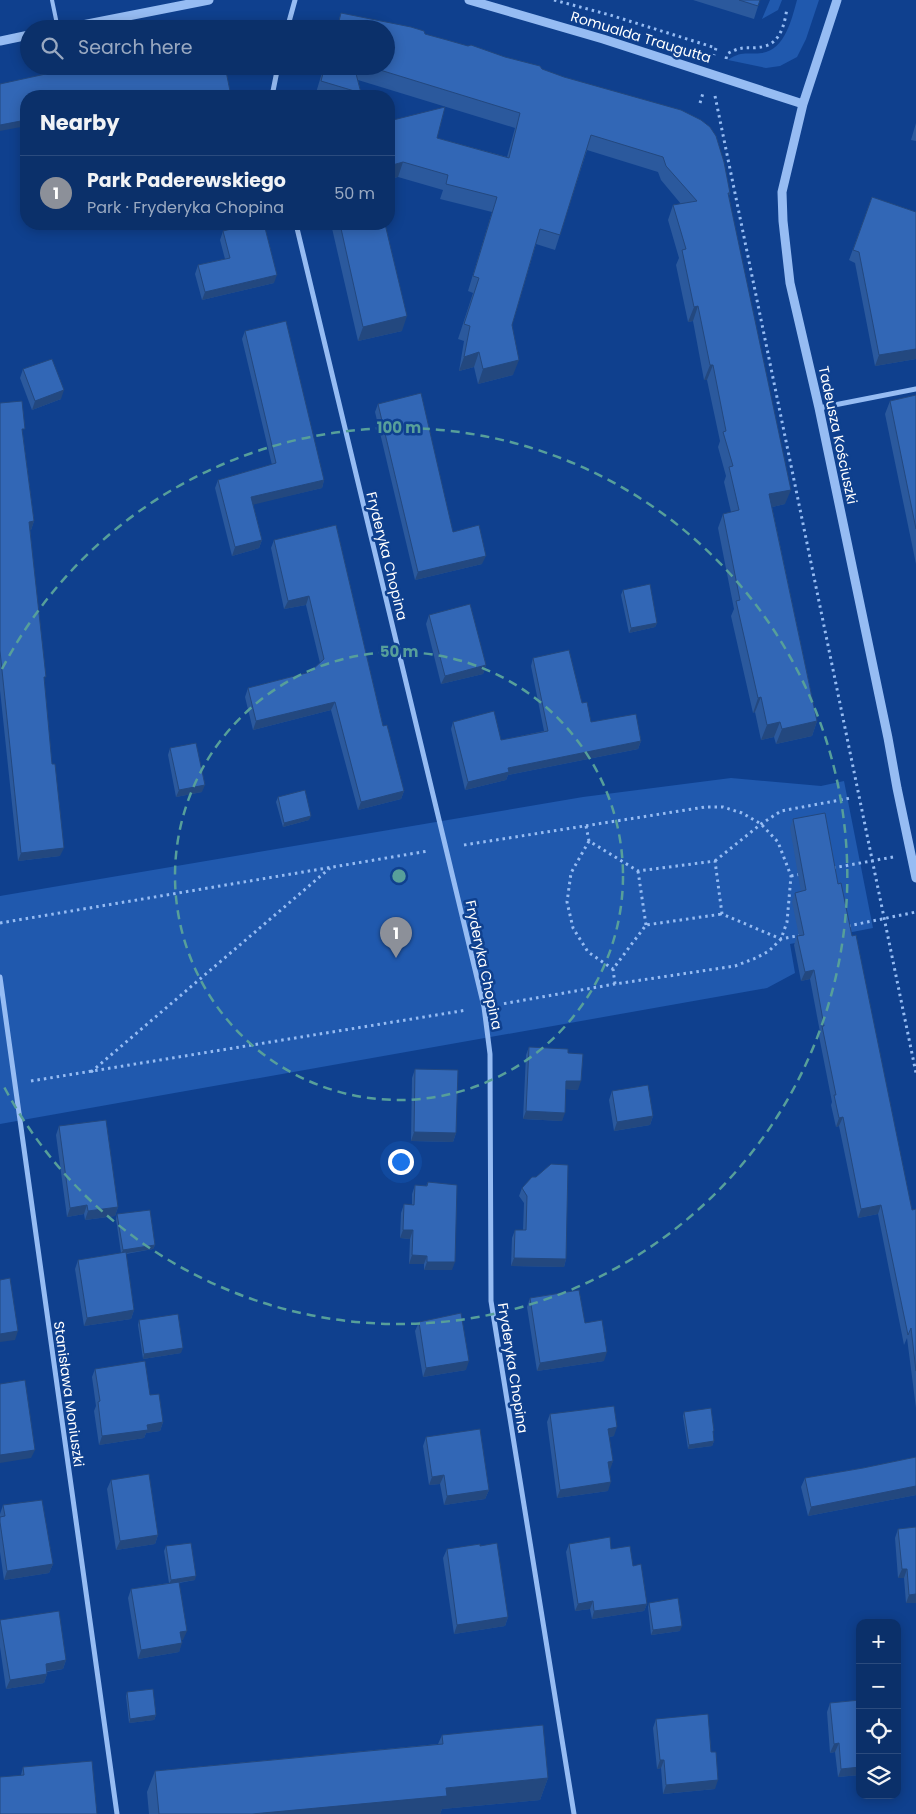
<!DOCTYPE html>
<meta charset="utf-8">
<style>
:root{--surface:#0b306a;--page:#143870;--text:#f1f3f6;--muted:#9aa9c1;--line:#2b4b7e;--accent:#8c9099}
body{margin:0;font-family:Poppins,sans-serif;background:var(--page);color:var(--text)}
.controls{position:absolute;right:15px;bottom:15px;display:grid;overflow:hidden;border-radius:10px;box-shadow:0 2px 12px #0003}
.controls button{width:45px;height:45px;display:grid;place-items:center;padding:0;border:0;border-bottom:1px solid var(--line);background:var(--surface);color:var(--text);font:25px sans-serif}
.you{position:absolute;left:400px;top:1161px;width:18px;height:18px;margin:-12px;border:4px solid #fff;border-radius:50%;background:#1a73e8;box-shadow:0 0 0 8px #1a73e833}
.badge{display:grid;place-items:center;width:32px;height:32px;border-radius:50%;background:var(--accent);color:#fff;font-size:16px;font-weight:700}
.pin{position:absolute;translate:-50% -41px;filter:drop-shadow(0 1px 2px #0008)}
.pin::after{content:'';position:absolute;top:26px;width:18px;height:15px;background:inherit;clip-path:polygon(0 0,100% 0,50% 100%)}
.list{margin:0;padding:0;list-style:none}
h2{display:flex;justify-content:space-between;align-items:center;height:65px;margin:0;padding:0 20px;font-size:21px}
h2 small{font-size:16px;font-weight:400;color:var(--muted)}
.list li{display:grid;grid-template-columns:32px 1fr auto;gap:15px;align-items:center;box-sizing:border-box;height:75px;padding:0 20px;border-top:1px solid var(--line)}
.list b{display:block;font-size:19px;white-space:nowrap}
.list p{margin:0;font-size:16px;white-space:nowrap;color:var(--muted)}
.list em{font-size:16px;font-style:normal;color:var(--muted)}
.icon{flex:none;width:28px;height:28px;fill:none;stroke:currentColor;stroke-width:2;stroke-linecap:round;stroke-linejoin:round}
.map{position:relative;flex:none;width:916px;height:1814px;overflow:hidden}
.search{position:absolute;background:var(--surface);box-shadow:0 2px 12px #0003;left:20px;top:20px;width:375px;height:55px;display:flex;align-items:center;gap:12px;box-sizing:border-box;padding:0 18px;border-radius:28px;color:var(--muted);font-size:19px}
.panel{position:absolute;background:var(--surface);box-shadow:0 2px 12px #0003;left:20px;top:90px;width:375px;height:140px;border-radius:20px}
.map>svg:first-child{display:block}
.green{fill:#2059ae}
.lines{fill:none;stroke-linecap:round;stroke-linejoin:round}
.path{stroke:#96bcf3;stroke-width:3;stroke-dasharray:2.5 4;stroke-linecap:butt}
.service{stroke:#96bcf3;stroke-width:4}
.minor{stroke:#96bcf3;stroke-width:5}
.tertiary{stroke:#96bcf3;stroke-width:9}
.wall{fill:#2b599d}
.shaded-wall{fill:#23487f}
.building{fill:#3267b6;stroke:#23487f}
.ring{fill:none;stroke:#579f9a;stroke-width:2.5;stroke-dasharray:9 6}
.labels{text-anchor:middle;stroke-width:5;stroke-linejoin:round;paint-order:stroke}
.street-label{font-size:14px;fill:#fff;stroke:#0f408e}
.centre{fill:#579f9a;stroke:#0f408e;stroke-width:2.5}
.ring-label{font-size:15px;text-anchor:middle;font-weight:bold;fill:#579f9a;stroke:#0f408e;stroke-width:5;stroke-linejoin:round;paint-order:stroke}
</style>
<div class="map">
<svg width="916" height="1814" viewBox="0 0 916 1814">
<rect width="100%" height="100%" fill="#0f408e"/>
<!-- green -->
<path class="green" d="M770,0H782L778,10L762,19Z
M797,0H819L806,39L797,57L780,66L766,68L728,60C742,50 748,55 762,53C785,50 792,18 797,0Z
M731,778L821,786L844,781L873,928L790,944L795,973L767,988L0,1124V896L583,797Z"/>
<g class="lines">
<!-- path -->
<path class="path" d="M554,0L610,15L716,48L714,55
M726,59L727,54C746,43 749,51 765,46C781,42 785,22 787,8
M715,96L916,1073
M700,103L703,93
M586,826L589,841L638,871L715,861L722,914L781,939L802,935
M589,841L571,873L567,902L573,928L588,952L613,969
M464,845L705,807H723L742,813L761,824L778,842L791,876L787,922L781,939L769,951L756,958L735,966L615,984L502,1004
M715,861L761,824L781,811L851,798
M833,868L893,857
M638,871L646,925
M791,876L802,874
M0,923L428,851
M848,926L916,912
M615,984L613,969L646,925L722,914
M91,1072L330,868
M31,1081L467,1010"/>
<!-- service -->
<path class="service" d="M52,0L58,29"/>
<!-- minor -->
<path class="minor" d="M287,29L295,0
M272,96L278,66
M296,224L484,1007L490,1054L491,1301L574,1814
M819,408L916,389
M0,977L117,1814"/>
<!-- tertiary -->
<path class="tertiary" d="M469,0L603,39L803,104
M837,0L803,104L782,192L783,221L790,283L819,408L888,738L897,788L916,878
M62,29L209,0
M0,41L29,35"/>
</g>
<!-- wall -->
<path class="wall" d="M693,0H760L754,19Z
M341,13L425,34L542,69L730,193L729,196L785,504L772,507L817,721L812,736L776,744L774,737L761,740L755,712L753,713L731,616L734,609L718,528L723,514L731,512L724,482L726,476L718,447L720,441L707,380H704L693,321L688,322L676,265L679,258L668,220L673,205L681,204L661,180L658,172L587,150L555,250L536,244L512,325L513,375L478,384L474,367L459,371L464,341L458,339L473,293L468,291L492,212L440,199L443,190L398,177L389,179V121L437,138L507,157L515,128L358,80L361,93L360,96H315L324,66H386V29H336Z
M916,123V141L911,140Z
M872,197L916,212V359L875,366L855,263L849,260Z
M331,224H385L402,331L358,341Z
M223,231L274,283L202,300L195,274L198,265L225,259L220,240Z
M245,331L324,480L322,488L253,504L262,540L259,548L232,556L215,488L218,480L272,465L242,339Z
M23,369L61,399L32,410L20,378Z
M916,395V564L885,414L890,401Z
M0,403L23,436L34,521L31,530H30L60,856L18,861L0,690Z
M378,404L453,532L482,564L415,580L375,412Z
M336,525L383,726L404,791L401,799L358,810L331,710L253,730L245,697L248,688L310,672L320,663L306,605L284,609L271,548L274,540Z
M623,590L657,623L655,627L629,633L621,595Z
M429,615L486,665L483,674L441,684L426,624Z
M533,658L582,703L591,722L641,741L638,749L508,775L506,780L465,790L451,729L453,722L501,740L544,731L531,666Z
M170,748L202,792L176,797L168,755Z
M278,797L309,820L283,827L276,802Z
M793,819L838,884L852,936L912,1210L916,1209V1408L907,1338L904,1345L878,1214L858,1218L839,1126L836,1127L831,1105L832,1102L819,1036L820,1032L810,979L801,981L794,945L797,936H799L792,902L795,893L801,892L790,828Z
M529,1047L568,1053L578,1090L566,1089L562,1121L523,1119L526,1055Z
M415,1069L456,1133L453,1142L411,1141L412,1078Z
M612,1091L653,1116L650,1125L614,1131L609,1100Z
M59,1126L118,1207L115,1216L85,1220L84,1214L67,1217L56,1135Z
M428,1182L452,1270H424V1264H409L410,1239L400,1238L401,1213L404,1204L412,1205V1194L415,1185L426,1186Z
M522,1188L566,1259L564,1267L511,1266L512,1238L515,1230H523L524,1203L519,1196Z
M117,1214L155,1245L153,1249L126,1254L134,1310L131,1319L84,1326L75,1269L78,1260L121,1253L116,1219Z
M530,1298L585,1323L604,1361L537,1371L527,1307Z
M139,1320L181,1353L143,1359L138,1325Z
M419,1322L466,1370L423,1377L415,1331Z
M95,1369L150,1395L163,1422L160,1431L146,1433L144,1438L99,1445L94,1411L96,1406L92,1377Z
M684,1412L714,1441L712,1446L688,1449L683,1416Z
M550,1414L614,1436L609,1437L613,1461L609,1470L608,1491L557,1498L547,1422Z
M426,1437L489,1490L485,1499L444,1505L440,1484L429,1485L423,1446Z
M916,1457V1495L808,1516L801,1487L805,1478L863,1468Z
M111,1480L158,1535L155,1544L116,1550L107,1489Z
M3,1505L53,1564L49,1573L4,1580L0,1552V1514Z
M916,1527V1603H906L904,1578H898L895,1538L898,1529Z
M569,1544L611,1549L633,1566L647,1604L644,1611L592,1619L590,1609L575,1611L566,1552Z
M166,1546L195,1580L179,1583L183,1640H182L179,1652L138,1659L128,1598L131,1589L169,1583L164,1551Z
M447,1549L508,1617L505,1626L454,1634L443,1558Z
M649,1603L680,1631L651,1635L648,1607Z
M0,1620L66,1660L63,1669L47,1672V1674L44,1683L6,1689L0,1647Z
M127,1692L156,1715L154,1720L129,1723L126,1696Z
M860,1700V1775L838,1777L835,1752L830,1753L827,1712L830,1703Z
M656,1719L715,1789L663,1794L661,1768L657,1769L653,1728Z
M442,1735L548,1778L540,1800L442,1809L440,1814H149L147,1792L155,1771L438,1744Z
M23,1767L97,1814L21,1775Z"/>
<!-- shaded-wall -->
<path class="shaded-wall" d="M26,120V126L0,131V125Z
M403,162L398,177L389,179V166Z
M277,275L274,283L202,300L205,292Z
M698,306L693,321L688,322L694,307Z
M407,316L402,331L358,341L363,327Z
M916,349V359L875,366L879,355Z
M479,352L474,367L459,371L464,357Z
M519,360L513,375L478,384L483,369Z
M710,365H713L707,380H704Z
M64,390L61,399L32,410L35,401Z
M324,480L322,488L248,506L251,497Z
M791,490L785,504L764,509L769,494Z
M34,521L31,530L26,531L29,522Z
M262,540L259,548L232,556L235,547Z
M486,556L482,564L415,580L418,572Z
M309,596L306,605L284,609L288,601Z
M657,623L655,627L629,633L631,628Z
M486,665L483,674L441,684L445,676Z
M761,697L755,712L753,713L758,698Z
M335,702L331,710L253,730L256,721Z
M817,721L812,736L776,744L782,729Z
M780,722L774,737L761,740L767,725Z
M641,741L638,749L508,775L506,780L465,790L468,782L508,768Z
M205,785L202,792L176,797L179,790Z
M404,791L401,799L358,810L361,802Z
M311,816L309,820L283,827L284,823Z
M64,848L60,856L18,861L21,853Z
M814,970L810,979L801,981L805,972Z
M566,1081H581L578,1090L563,1089Z
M526,1111L565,1113L562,1121L523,1119Z
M653,1116L650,1125L614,1131L617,1122Z
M843,1117L839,1126L836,1127L839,1118Z
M414,1132L456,1133L453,1142L411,1141Z
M87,1205L84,1214L67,1217L70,1208Z
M881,1205L878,1214L858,1218L861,1209Z
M118,1207L115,1216L85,1220L88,1211Z
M403,1230H413L410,1239L400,1238Z
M155,1245L153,1249L121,1254L123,1250Z
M412,1255L427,1256L424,1264H409Z
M514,1258L566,1259L564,1267L511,1266Z
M427,1262H455L452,1270H424Z
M134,1310L131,1319L84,1326L87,1318Z
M18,1331L15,1340L0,1342V1334Z
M183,1348L181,1353L143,1359L144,1354Z
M607,1352L604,1361L537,1371L540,1363Z
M469,1361L466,1370L423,1377L426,1368Z
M163,1422L160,1431L146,1433L144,1438L99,1445L102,1436L147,1425Z
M617,1427L614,1436L605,1438L608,1429Z
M714,1441L712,1446L688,1449L689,1445Z
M35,1450L31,1458L0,1463V1455Z
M613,1461L610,1470L605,1471L608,1462Z
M444,1475L440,1484L429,1485L432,1477Z
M611,1482L608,1491L557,1498L560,1490Z
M916,1486V1495L808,1516L811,1507Z
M489,1490L485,1499L444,1505L447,1496Z
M158,1535L155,1544L116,1550L120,1541Z
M53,1564L49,1573L4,1580L7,1571Z
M902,1569H907L904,1578H898Z
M196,1576L195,1580L169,1584L171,1580Z
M916,1594V1603H906L909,1595Z
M593,1601L590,1609L575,1611L578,1604Z
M647,1604L644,1611L592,1619L594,1611Z
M508,1617L505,1626L454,1634L457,1625Z
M682,1626L680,1631L651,1635L653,1630Z
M187,1631L183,1640L177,1641L180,1632Z
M182,1643L179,1652L138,1659L141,1650Z
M66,1660L63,1669L42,1672L46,1664Z
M47,1674L44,1683L6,1689L10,1680Z
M156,1715L154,1720L129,1723L130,1719Z
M839,1743L835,1752L830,1753L834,1744Z
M660,1760H664L661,1768L657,1769Z
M860,1767V1775L838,1777L841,1769Z
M548,1778L540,1800L442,1809L440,1814H252L446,1788Z
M718,1780L715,1789L663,1794L666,1785Z"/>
<!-- building -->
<path class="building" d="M739,0H760L758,6Z
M341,13L411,27L424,31L425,34L447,40L468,46L471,45L505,57L540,66L542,69L564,77L681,110L701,120L710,127L716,136L724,162L730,193H728L791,490L769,494L817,721L782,729L780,722L767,725L761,697L758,698L736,601L740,600L723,514L739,510L729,467L733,466L723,432L726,431L713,365H710L698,306L694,307L682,250L686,249L673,205L697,201L666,166L663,157L591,135L560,235L540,229L512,325L519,360L483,369L479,352L464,357L470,326L464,324L479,278L473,276L497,197L446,184L448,175L403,162L389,166V121L445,107L437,138L509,158L520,113L367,66H386V29H337Z
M82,66H225L231,96H26V120L0,125V84Z
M325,66H354L361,93L321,81Z
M872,197L916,212V349L879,355L859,252L853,250Z
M252,224H264L277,275L205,292L198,265L230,258L223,231Z
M340,224H385L407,316L363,327Z
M286,321L324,480L251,497L262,540L235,547L218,480L276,463L245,331Z
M52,359L64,390L35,401L23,369Z
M421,393L453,532L479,525L486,556L418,572L378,404Z
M916,395V529L890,401Z
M22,401L25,429H22L34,521L29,522L46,677H44L52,764H55L64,848L21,853L0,651V403Z
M336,525L383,726L387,725L404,791L361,802L335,702L256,721L248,688L310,672L324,659L309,596L288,601L274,540Z
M650,584L657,623L631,628L623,590Z
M470,604L486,665L445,676L429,615Z
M569,650L582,703L587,702L591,722L636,714L641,741L508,768L509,772L468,782L453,722L494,711L501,740L548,731L533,658Z
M196,743L205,785L179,790L170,748Z
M305,790L311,816L284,823L278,797Z
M825,813L838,884L841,883L852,936L856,935L912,1210L916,1209V1371L911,1328L908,1335L881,1205L861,1209L843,1117L839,1118L834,1095H836L822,1026H824L814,970L805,972L797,936L804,935L795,893L806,890L793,819Z
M529,1047L568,1049V1053L583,1054L581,1081H566L565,1113L526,1111Z
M415,1069L458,1070L456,1133L414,1132Z
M648,1085L653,1116L617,1122L612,1091Z
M106,1120L118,1207L88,1211L87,1205L70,1208L59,1126Z
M551,1164L568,1165L566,1259L514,1258L515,1230H526L527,1196L522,1188L532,1177H536Z
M428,1182L457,1185L455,1262H427V1256L412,1255L413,1230H403L404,1204L414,1205L415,1185L427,1186Z
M150,1210L155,1245L123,1250L117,1214Z
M126,1252L134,1310L87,1318L78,1260Z
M10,1278L18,1331L0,1334V1280Z
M579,1290L585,1323L602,1320L607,1352L540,1363L530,1298Z
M461,1313L469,1361L426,1368L419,1322Z
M178,1314L183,1348L144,1354L139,1320Z
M145,1361L150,1395L159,1394L163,1422L147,1425L148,1430L102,1436L98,1402L100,1401L95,1369Z
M25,1380L35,1450L0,1455V1384Z
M614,1406L617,1427L608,1429L613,1461L608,1462L611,1482L560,1490L550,1414Z
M711,1408L714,1431H713L714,1441L689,1445L684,1412Z
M480,1429L489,1490L447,1496L444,1475L432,1477L426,1437Z
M916,1457V1486L811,1507L805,1478L863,1468Z
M149,1474L158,1535L120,1541L111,1480Z
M42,1500L53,1564L7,1571L0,1522V1517L5,1516L3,1505Z
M916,1527V1594L909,1595L907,1569H902L898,1529Z
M610,1537L611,1549L630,1546L633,1566L641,1564L647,1604L594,1611L593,1601L578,1604L569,1544Z
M191,1543L196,1576L171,1580L166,1546Z
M497,1543L508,1617L457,1625L447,1549L480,1544V1546Z
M179,1582L187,1631L180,1632L182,1643L141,1650L131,1589Z
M678,1598L682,1626L653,1630L649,1603Z
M59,1611L66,1660L46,1664L47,1674L10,1680L0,1620Z
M153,1689L156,1715L130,1719L127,1692Z
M860,1700V1767L841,1769L839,1743L834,1744L830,1703Z
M708,1714L711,1752H716L718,1780L666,1785L664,1760H660L656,1719Z
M543,1725L548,1778L446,1788L447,1796L252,1814H159L155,1771L443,1744L442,1735Z
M92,1761L97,1814H0V1777L24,1775L23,1767Z"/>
<!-- distance rings -->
<g class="ring">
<circle cx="399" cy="876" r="224"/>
<path d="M2 669A448 448 0 1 1 2 1083"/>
</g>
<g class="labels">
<!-- street labels -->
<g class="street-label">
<text transform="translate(641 37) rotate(17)" y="5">Romualda Traugutta</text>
<text transform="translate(838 435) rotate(78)" y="5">Tadeusza Kościuszki</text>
<text transform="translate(387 556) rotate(76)" y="5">Fryderyka Chopina</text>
<text transform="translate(484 965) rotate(78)" y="5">Fryderyka Chopina</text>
<text transform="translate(513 1368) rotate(81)" y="5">Fryderyka Chopina</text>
<text transform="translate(69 1394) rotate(82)" y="5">Stanisława Moniuszki</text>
</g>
</g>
<circle cx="399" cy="876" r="8" class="centre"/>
<g class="ring-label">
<text x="399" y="433">100 m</text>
<text x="399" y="657">50 m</text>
</g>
</svg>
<div class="controls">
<button>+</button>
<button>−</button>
<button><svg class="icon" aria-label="locate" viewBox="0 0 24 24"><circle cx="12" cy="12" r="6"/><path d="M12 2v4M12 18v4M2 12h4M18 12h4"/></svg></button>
<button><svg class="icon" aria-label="layers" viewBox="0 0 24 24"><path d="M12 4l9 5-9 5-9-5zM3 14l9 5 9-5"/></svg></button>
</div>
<div class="you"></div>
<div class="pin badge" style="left:396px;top:958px">1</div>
<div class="search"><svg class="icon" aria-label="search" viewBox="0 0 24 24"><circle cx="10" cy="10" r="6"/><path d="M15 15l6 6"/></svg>Search here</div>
<section class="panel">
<h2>Nearby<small></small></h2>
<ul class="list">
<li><span class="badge">1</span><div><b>Park Paderewskiego</b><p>Park · Fryderyka Chopina</p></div><em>50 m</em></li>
</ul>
</section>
</div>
